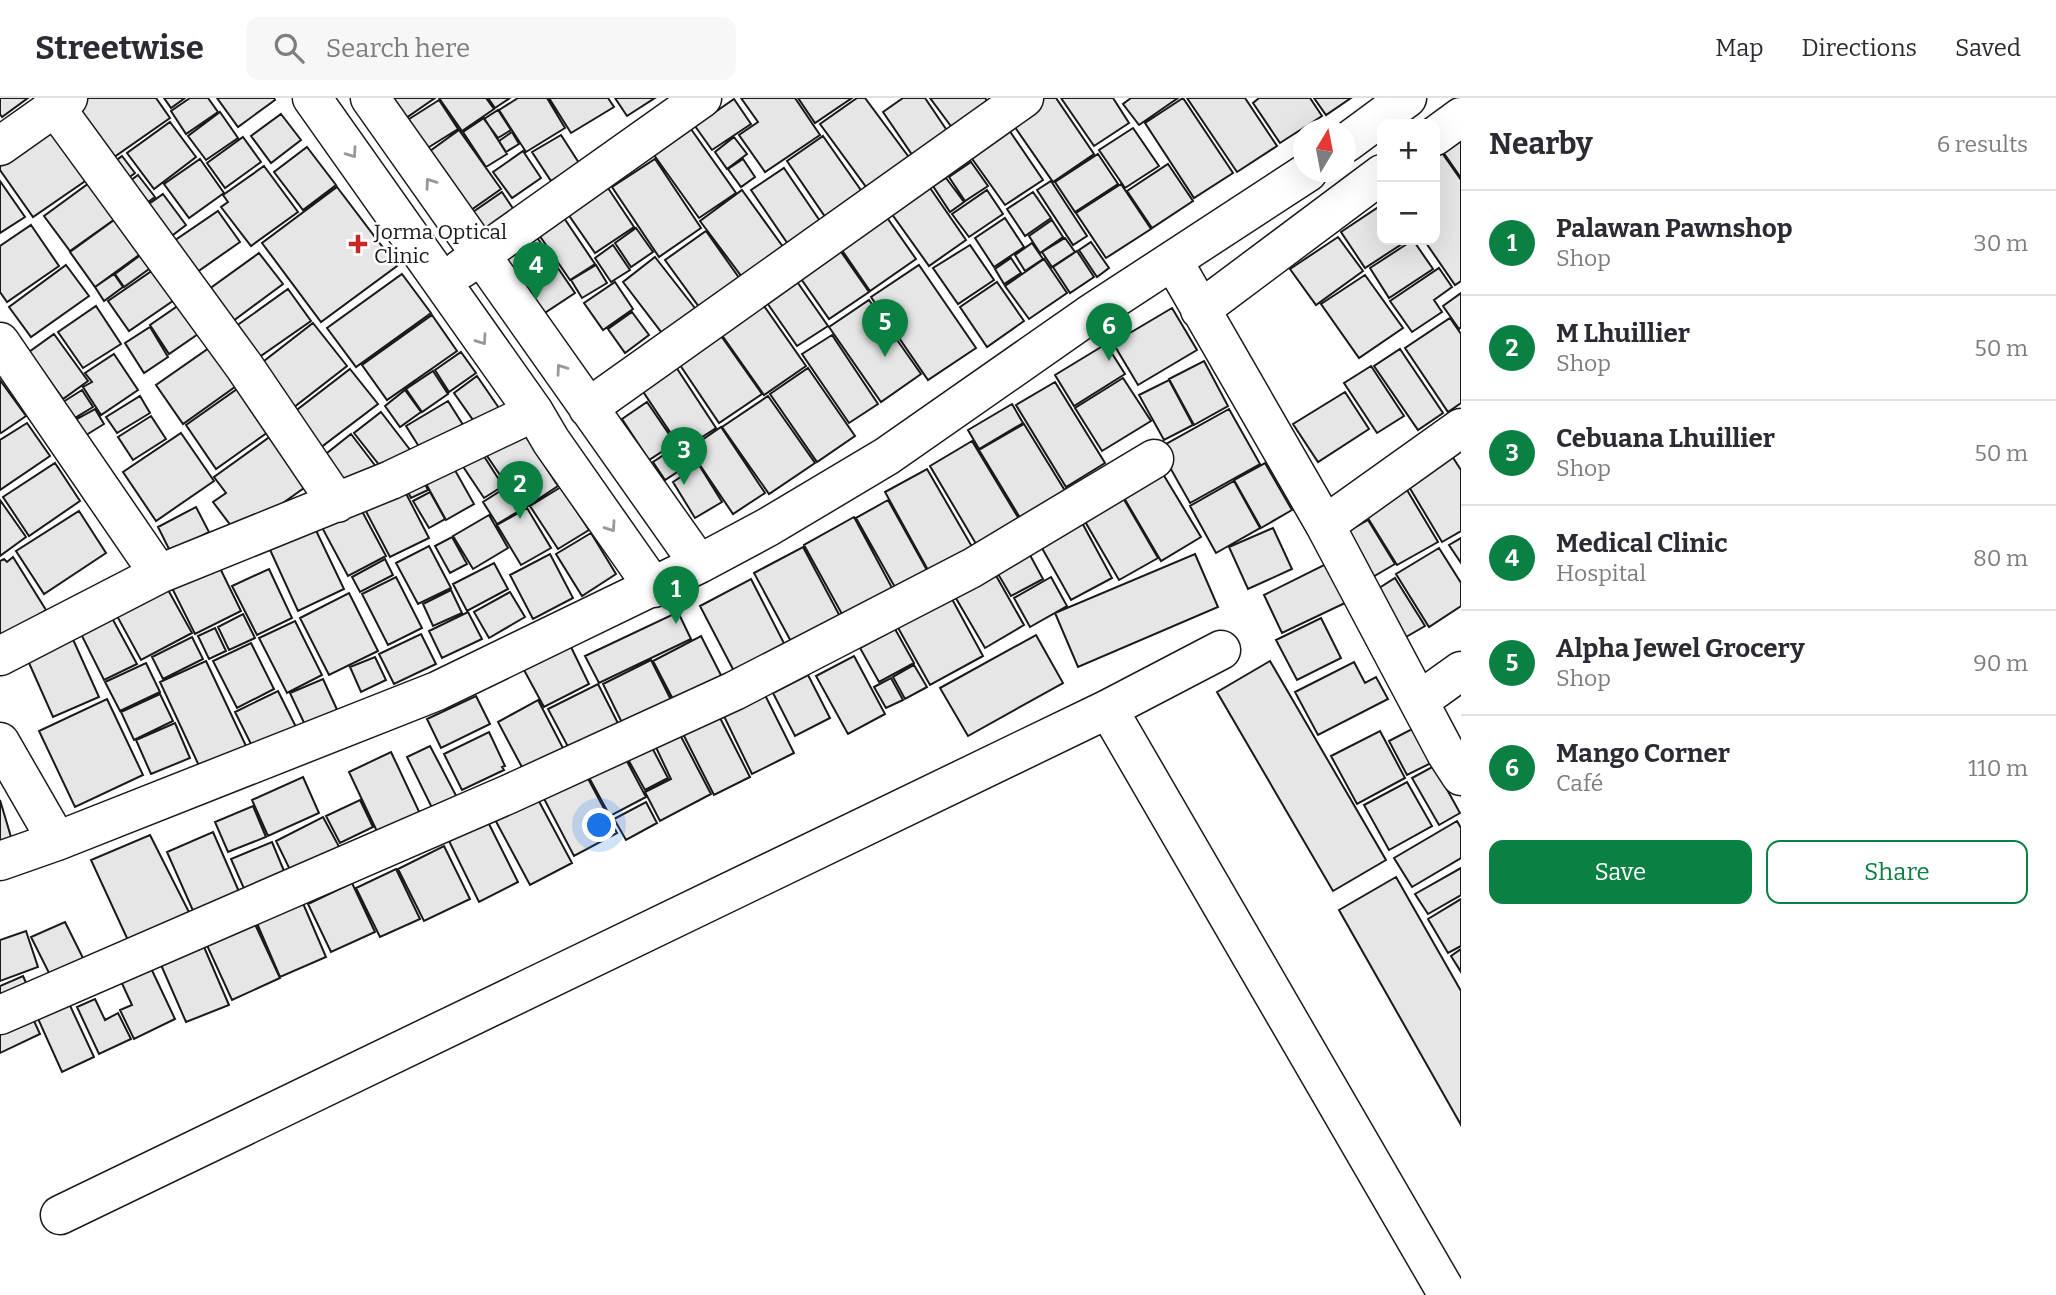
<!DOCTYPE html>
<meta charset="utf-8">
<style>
:root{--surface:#fff;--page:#f7f7f7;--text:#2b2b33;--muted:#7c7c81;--line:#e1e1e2;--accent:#0b8043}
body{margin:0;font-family:Bitter,serif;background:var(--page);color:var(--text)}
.controls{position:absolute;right:21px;top:21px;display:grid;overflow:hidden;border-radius:14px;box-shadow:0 7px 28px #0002}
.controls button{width:63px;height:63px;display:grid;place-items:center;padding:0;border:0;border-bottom:2px solid var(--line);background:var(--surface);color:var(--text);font:35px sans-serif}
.compass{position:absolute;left:1293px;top:21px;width:63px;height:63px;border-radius:50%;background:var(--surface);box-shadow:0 7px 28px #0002;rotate:10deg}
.you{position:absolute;left:600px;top:728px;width:24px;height:24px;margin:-18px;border:5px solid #fff;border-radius:50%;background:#1a73e8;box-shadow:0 0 0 10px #1a73e833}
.badge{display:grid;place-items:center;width:46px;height:46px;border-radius:50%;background:var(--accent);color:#fff;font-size:23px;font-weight:700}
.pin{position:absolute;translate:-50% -58px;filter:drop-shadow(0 2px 4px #0008)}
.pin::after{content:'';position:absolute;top:37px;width:24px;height:21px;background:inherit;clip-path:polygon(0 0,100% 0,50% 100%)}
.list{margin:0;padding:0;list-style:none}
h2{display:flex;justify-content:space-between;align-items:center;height:91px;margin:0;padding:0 28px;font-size:30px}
h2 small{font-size:23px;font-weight:400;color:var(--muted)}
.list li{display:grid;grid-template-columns:46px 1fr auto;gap:21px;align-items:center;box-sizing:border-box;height:105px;padding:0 28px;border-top:2px solid var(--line)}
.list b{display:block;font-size:26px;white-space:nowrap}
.list p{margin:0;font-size:23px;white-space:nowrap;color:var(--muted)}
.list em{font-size:23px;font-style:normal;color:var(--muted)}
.actions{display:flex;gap:14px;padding:21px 28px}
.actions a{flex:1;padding:16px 0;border:2px solid var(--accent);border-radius:14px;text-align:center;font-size:24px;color:var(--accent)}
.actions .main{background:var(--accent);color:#fff}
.icon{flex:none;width:38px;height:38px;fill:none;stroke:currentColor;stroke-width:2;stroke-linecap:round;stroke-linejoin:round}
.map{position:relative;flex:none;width:1461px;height:1197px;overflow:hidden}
header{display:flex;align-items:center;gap:42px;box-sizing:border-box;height:98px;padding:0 35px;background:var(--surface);border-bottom:2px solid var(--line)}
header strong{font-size:33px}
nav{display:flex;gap:38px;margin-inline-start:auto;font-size:24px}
.search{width:490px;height:63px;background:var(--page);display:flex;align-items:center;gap:18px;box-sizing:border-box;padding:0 24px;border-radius:14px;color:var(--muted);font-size:26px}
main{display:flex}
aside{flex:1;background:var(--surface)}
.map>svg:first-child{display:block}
.building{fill:#e6e6e6;stroke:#1a1a1a;stroke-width:2}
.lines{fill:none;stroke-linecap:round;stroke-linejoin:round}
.minor-casing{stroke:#1a1a1a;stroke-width:41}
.minor{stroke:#fff;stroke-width:38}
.oneway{stroke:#989898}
.poi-dot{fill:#c62828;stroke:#fff;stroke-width:2.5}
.labels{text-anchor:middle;stroke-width:5;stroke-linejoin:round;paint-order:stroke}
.poi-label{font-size:21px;fill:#1a1a1a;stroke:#fff;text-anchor:start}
</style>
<header>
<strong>Streetwise</strong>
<div class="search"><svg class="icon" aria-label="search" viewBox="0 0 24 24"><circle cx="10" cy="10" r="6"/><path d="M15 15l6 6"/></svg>Search here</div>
<nav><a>Map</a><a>Directions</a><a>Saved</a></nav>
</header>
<main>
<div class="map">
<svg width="1461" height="1197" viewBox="0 0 1461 1197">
<rect width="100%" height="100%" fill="#fff"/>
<!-- building -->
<path class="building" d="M0,0H28L2,19L0,16Z
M83,0H156L170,20L107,64L69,9Z
M164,0H185L171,10Z
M190,0H208L218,14L186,36L171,13Z
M217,0H274L275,2L238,29Z
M392,0H435L406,20Z
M439,0H486L494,11L462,33Z
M488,0H510L495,10Z
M518,0H547L565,30L526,54L499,12Z
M549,0H608L614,9L571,35Z
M615,0H655L627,18Z
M741,0H795L820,37L765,74L739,37L758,24Z
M798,0H852L815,25Z
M857,0H865L914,66L872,97L820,26Z
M903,0H925L950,37L915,61L883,14Z
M930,0H985L992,10L956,35Z
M1044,0H1056L1094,56L1053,84L1010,22Z
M1061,0H1113L1129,25L1094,48Z
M1131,0H1178L1139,27L1123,6Z
M1183,0L1233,75L1194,100L1145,25Z
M1187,0H1245L1277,48L1237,74Z
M1259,0H1310L1322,18L1280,45L1253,5Z
M1314,0H1351L1326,17Z
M734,1L751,26L712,52L695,28Z
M439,2L458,31L426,51L406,23Z
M498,12L511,32L498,40L484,21Z
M220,14L238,40L206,62L188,38Z
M281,16L301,42L271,65L251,38Z
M55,19L94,77L33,119L0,72V57Z
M484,20L507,56L486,69L463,34Z
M170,24L196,59L154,91L127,55Z
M1007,29L1043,82L1005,107L968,55Z
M1133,30L1159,68L1125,90L1099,52Z
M691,31L736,95L699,120L654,57Z
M459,32L501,91L471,112L430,53Z
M512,34L519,46L506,54L499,43Z
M561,37L579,65L551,83L532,54Z
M823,38L865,98L828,123L787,63Z
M1461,38V80L1441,51Z
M243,39L261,64L225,90L207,65Z
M734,39L747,56L727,71L715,54Z
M307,49L336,87L303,112L274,74Z
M1440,52L1461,82V183L1455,187L1424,142H1435V55Z
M523,53L541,80L512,100L493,74Z
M1098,56L1118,86L1075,114L1055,84Z
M122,58L135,75L120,86L108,69Z
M200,61L224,95L189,120L164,86Z
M655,61L701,130L659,159L612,89Z
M743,61L755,79L741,89L728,71Z
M971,64L988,88L965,103L949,79Z
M1168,66L1193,103L1152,130L1127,93Z
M264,68L298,114L251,148L221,109L228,104L223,97Z
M784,70L822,126L790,149L751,92Z
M138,77L155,99L137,112L122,89Z
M96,80L122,116L70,153L44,118Z
M946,80L964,104L950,114L933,88Z
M0,83L25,119L0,135Z
M1051,83L1087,138L1073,147L1037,92Z
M1121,86L1151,131L1106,160L1076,115Z
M928,87L966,142L929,168L889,112Z
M337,89L397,168L321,224L262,145Z
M608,90L634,129L595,155L568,116Z
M742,92L786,153L745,183L700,123Z
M987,92L1003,116L969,139L952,116Z
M502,94L514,112L486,132L473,114Z
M1033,94L1051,120L1025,138L1007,111Z
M163,96L186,127L165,143L142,111Z
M1380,108L1382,111V142H1403L1405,144L1365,170L1341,134Z
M881,111L916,161L870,193L835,142Z
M218,113L240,144L190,179L168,147Z
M560,114L595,166L570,182L535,131Z
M121,117L146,152L95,189L70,154Z
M1005,120L1024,149L994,169L975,140Z
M1052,122L1063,139L1040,155L1029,138Z
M31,127L59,168L7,204L0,194V148Z
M636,130L653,154L631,169L615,145Z
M706,133L742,184L702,213L665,162Z
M534,135L575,195L537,220L497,160Z
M1338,139L1363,173L1316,207L1290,171Z
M1065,140L1075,154L1052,169L1042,154Z
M1413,142L1433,171L1389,200L1370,170Z
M1091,144L1109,170L1097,179L1079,152Z
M1032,145L1043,161L1025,173L1015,157Z
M613,147L630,172L611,184L595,160Z
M970,147L994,182L958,206L933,170Z
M837,148L869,194L829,221L797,175Z
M146,153L156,166L124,189L115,176Z
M1077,153L1094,179L1070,195L1053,169Z
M259,155L283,186L229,226L205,194Z
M655,159L698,214L665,239L623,184Z
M1011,160L1021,175L1004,186L995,171Z
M1044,161L1067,195L1029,221L1005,188Z
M66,167L89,198L31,239L9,209Z
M596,167L607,185L582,200L571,182Z
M919,167L976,250L928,282L871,199Z
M159,168L180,198L129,233L108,203Z
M1439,170L1452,189L1434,202L1442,214L1412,234L1390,203Z
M114,176L123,189L104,203L95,189Z
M402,176L431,215L356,269L327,230Z
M1365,177L1403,230L1359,260L1321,206Z
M793,178L828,228L797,248L763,199Z
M615,184L633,211L603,232L584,205Z
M997,184L1024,223L987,249L960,209Z
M288,191L311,223L255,262L232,231Z
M1461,195V229L1459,231L1443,208Z
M869,202L921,276L881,304L829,229Z
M182,205L201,234L169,256L150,227Z
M762,205L806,268L764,297L719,233Z
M96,208L121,246L83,270L58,234Z
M1172,210L1197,252L1138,287L1113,245Z
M632,214L649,237L625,255L608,231Z
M432,217L457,253L387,302L362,267Z
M1450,220L1461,236V305L1448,314L1405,250Z
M313,225L347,268L289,313L255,270Z
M150,229L168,259L144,275L125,245Z
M719,235L762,296L719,325L678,264Z
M54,236L88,283L63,301L29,254Z
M832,237L878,306L849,325L802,256Z
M1106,246L1125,276L1074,308L1055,277Z
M212,248L239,286L183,326L156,287Z
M1400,251L1443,315L1418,332L1374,268Z
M461,254L476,275L449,294L435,272Z
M114,256L138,292L101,317L83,289L92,284L85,275Z
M1204,263L1228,308L1194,327L1169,281Z
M1371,268L1404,318L1377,335L1344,285Z
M676,269L716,330L682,352L642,292Z
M808,270L855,338L817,364L770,296Z
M350,271L378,306L316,353L289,318Z
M433,273L448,296L422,314L406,291Z
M477,278L501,313L478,329L454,295Z
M1123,280L1151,323L1102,353L1075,310Z
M0,282L26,318L1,335L0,334Z
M1169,282L1193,327L1164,342L1139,297Z
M1055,284L1105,365L1066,389L1016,307Z
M240,289L271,332L216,371L186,327Z
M82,292L93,309L73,321L63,304Z
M405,292L421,314L400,329L385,308Z
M1345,294L1369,331L1318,364L1293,326Z
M140,298L150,315L117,335L106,319Z
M768,298L815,365L769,396L722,329Z
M448,303L465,330L423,355L406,328Z
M647,304L675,345L649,362L622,321Z
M1012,306L1023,325L979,351L968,332Z
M95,311L104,326L83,339L73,323Z
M1229,311L1260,366L1190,405L1159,350Z
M381,314L411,353L384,373L354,335Z
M151,318L166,341L133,362L118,339Z
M27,325L50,358L0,392V342Z
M1024,326L1067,396L1022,423L979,352Z
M520,329L558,388L523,411L483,352Z
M721,329L765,395L733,416L689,351Z
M181,335L214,383L156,423L123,374Z
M275,335L311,385L238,437L213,404L226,395L214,379Z
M351,336L377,370L347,393L322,359Z
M972,343L1025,431L982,456L930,368Z
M676,349L688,367L665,382L653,364Z
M480,352L503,388L484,400L460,364Z
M1450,355L1461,372V433L1442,444L1405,382Z
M447,358L474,406L446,422L419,373Z
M55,365L80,403L29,438L3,399Z
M1265,365L1292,412L1261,430L1234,382Z
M699,367L722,404L695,420L673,384Z
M927,371L978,459L934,483L885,394Z
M1160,371L1201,439L1161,463L1120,393Z
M419,374L428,392L411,400L402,382Z
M399,382L429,440L390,459L360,402Z
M1234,383L1260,430L1216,455L1190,408Z
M561,389L589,432L558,451L530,408Z
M505,390L519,413L497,426L483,404Z
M1407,392L1438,444L1397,467L1366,417Z
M430,394L445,421L429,430L413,403Z
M1122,398L1158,460L1119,482L1083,420Z
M0,402L26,439L0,458Z
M356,402L386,458L348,478L318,422Z
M888,402L933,483L901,500L856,420Z
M196,409L209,434L171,455L158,429Z
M527,410L551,450L521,467L497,427Z
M79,413L106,455L44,496L16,453Z
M489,417L508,450L473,471L453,438Z
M854,419L898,501L848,527L804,447Z
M1080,421L1112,480L1071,502L1038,443Z
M311,422L344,491L298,513L266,443Z
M1368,422L1395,466L1371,480L1345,435Z
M1273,430L1292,471L1248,491L1229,449Z
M591,435L616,476L582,498L556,456Z
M452,439L467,466L450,475L435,448Z
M1461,440V465L1449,447Z
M1024,446L1043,481L1011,498L991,464Z
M429,448L451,490L418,506L396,465Z
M803,449L843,524L794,549L754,475Z
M1439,450L1461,485V508L1429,529L1396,476Z
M550,456L573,500L533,521L510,477Z
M1195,456L1218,509L1078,569L1055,515Z
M13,459L46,512L0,541V463L4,461L7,464Z
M385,461L393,477L360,494L352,479Z
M217,464L241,513L195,536L171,488Z
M494,465L508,491L467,513L453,486Z
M1326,466L1345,505L1282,535L1264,497Z
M990,467L1024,527L985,550L950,490Z
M269,471L292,520L257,537L232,488Z
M396,479L422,530L388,547L362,496Z
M1051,479L1067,508L1030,529L1014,500Z
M1395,480L1425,528L1406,539L1376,492Z
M751,481L788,553L737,579L700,508Z
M167,490L192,535L141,562L117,518Z
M946,490L983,558L930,587L892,519Z
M451,492L462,515L433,528L423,506Z
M510,494L525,519L489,540L474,514Z
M349,495L378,553L329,577L300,520Z
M468,514L482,541L442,560L429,533Z
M678,514L691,541L599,585L585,558Z
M243,516L255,540L229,552L218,529Z
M112,520L137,566L104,582L81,536Z
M1321,520L1341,560L1297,582L1276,542Z
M295,523L322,577L287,595L259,540Z
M215,530L226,553L209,561L198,538Z
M895,531L914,565L879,584L860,550Z
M421,536L436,566L394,586L379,556Z
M71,537L99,599L53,619L25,556Z
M1036,537L1063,585L968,638L940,590Z
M701,538L725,585L677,609L653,563Z
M192,539L203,561L163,581L152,559Z
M251,545L274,591L237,610L213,563Z
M571,549L589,586L544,609L524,572Z
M854,558L885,616L848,636L816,578Z
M375,559L386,582L361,594L350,569Z
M651,562L676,612L627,635L603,586Z
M206,563L247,650L201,672L160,584Z
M1270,563L1386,762L1333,793L1217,594Z
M1354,564L1365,585L1376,579L1388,601L1318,637L1295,594Z
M146,565L160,594L120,613L105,584Z
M914,567L927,589L905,601L893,579Z
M808,577L830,620L795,638L773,595Z
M891,580L903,602L886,610L874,589Z
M323,581L339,616L306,629L290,595Z
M598,586L624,637L575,662L548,611Z
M762,591L794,655L752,676L721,612Z
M278,593L296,629L253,650L235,614Z
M160,596L173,623L134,642L121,614Z
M476,598L490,626L441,650L427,621Z
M107,601L143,677L75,709L39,633Z
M538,602L564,652L524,673L498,624Z
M715,610L750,679L714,697L679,628Z
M175,625L190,660L151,676L136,642Z
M676,629L711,696L660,723L645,694L671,681L652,641Z
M1414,630L1433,664L1407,677L1389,643Z
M1380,633L1405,680L1357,706L1331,658Z
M489,634L505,668L502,669L504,672L462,692L444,656Z
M648,642L668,680L645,692L624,654Z
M430,648L461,707L437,720L407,659Z
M391,654L423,722L381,742L349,674Z
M622,654L646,699L610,718L586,674Z
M1434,668L1460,715L1439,727L1412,680Z
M584,673L617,735L574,758L541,695Z
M303,679L319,715L268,738L252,702Z
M1407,684L1432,728L1389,752L1364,707Z
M534,694L572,765L530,787L492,716Z
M0,702L14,749L0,753Z
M360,702L373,729L340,745L326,718Z
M646,704L657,725L626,742L614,721Z
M253,708L266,739L228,754L215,724Z
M323,719L343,756L294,780L276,743Z
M1457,723L1461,730V760L1412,789L1394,760Z
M488,724L518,784L479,804L449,743Z
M213,734L244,805L198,824L167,754Z
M150,737L195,826L132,851L91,762Z
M272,744L289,785L249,802L231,761Z
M444,748L470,801L424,823L398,771Z
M1461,770V797L1428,816L1415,796Z
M396,771L420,821L380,839L356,790Z
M1396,779L1461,893V1027L1339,812Z
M352,785L375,834L331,854L308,806Z
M1461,801V848L1448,855L1428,821Z
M302,803L326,859L280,879L256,823Z
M253,822L280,880L232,902L205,843Z
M65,824L84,862L51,879L31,839Z
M26,833L38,869L0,883V842Z
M201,842L229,907L186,924L158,860Z
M1461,851V874L1451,858Z
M149,866L175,921L134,941L120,912L132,907L119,879Z
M23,878L32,898L0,913V888Z
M66,899L94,959L62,974L35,914Z
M95,901L105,922L118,915L131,941L99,956L77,909Z
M29,912L40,936L0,955V926Z"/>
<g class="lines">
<defs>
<path id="minor" d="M312,0L534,314L551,343L654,490
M370,0L699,466
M55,9L244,268L337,405
M1435,38L1461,19
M1346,45L1407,0
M0,48L68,0
M1173,163L1325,427L1446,655L1461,678
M461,171L702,0
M1200,212L1382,76
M0,244L159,476
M588,310L1024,0
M1325,427L1461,330
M0,558L159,476L391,382L534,314
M1419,603L1461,573
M1108,611L1448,1197
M0,644L57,743
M0,763L57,743L437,593L699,466L768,429L887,358L1089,217L1308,74
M0,917L509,696L734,593L972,470L1154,361
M60,1117L1108,611L1221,552"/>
</defs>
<!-- minor casing -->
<use href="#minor" class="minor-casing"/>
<!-- minor -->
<use href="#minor" class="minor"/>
</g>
<!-- one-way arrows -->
<defs><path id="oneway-chevron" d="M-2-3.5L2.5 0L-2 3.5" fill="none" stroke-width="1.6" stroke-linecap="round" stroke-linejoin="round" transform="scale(1.75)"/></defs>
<g class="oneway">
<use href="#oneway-chevron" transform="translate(352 55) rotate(55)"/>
<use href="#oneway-chevron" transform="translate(430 85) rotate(-125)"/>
<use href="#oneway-chevron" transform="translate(482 242) rotate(55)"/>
<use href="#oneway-chevron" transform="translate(561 271) rotate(-125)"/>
<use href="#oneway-chevron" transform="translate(611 429) rotate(55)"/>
</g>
<!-- markers -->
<path class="poi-dot" d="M354.5 135.5h7v7h7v7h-7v7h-7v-7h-7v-7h7z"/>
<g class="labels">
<!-- poi labels -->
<g class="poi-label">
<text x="374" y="141">Jorma Optical<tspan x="374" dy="24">Clinic</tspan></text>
</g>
</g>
</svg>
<div class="controls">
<button>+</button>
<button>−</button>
</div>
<svg class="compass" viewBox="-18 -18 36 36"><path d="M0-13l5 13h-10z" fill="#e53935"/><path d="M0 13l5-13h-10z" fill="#7c7c81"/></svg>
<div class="you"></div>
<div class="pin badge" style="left:676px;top:526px">1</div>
<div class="pin badge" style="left:520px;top:421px">2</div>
<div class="pin badge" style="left:684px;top:387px">3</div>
<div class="pin badge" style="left:536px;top:202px">4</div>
<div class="pin badge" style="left:885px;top:259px">5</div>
<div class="pin badge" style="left:1109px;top:263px">6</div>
</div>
<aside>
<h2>Nearby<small>6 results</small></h2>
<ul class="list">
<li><span class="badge">1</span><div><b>Palawan Pawnshop</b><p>Shop</p></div><em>30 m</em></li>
<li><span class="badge">2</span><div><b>M Lhuillier</b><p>Shop</p></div><em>50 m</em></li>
<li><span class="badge">3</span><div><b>Cebuana Lhuillier</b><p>Shop</p></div><em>50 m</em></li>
<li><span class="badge">4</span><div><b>Medical Clinic</b><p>Hospital</p></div><em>80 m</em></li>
<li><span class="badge">5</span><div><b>Alpha Jewel Grocery</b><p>Shop</p></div><em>90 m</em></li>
<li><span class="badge">6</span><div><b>Mango Corner</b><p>Café</p></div><em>110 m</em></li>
</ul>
<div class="actions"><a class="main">Save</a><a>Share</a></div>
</aside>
</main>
